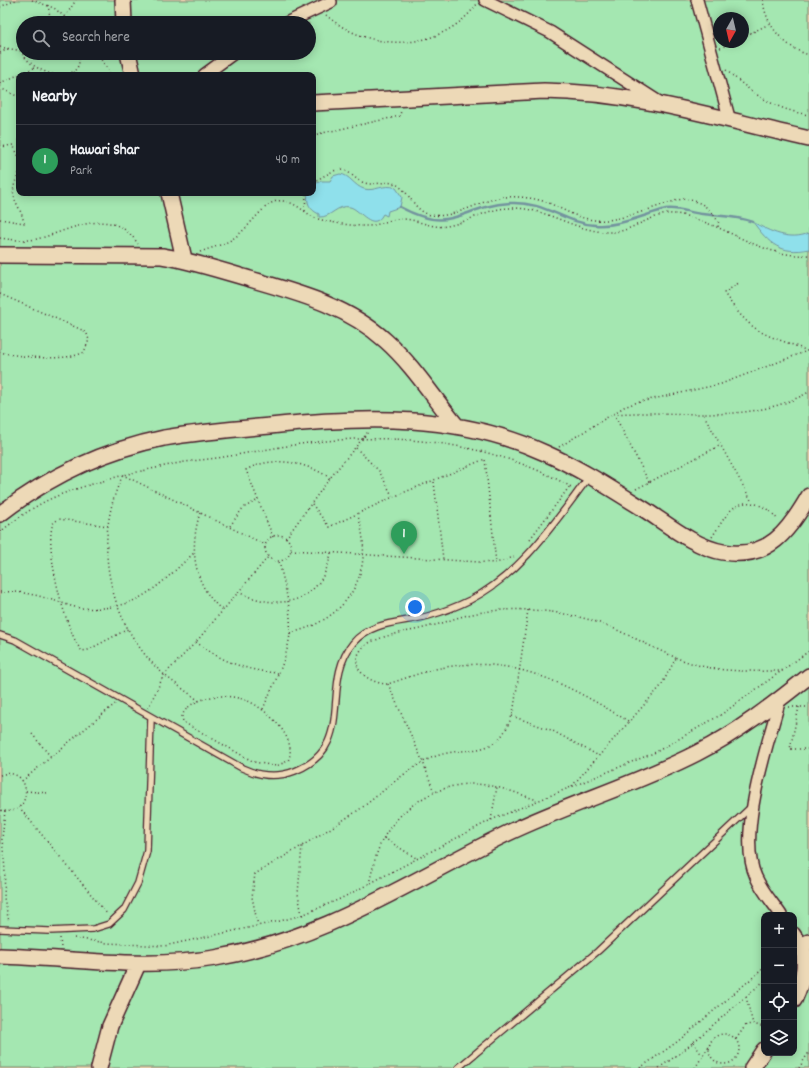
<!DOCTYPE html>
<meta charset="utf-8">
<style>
:root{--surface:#171b24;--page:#242831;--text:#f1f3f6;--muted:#9ea1a6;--line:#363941;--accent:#d1495b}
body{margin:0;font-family:Dekko,sans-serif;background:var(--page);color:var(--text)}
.controls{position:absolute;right:12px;bottom:12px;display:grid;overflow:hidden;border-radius:8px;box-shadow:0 2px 10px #0003}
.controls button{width:36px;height:36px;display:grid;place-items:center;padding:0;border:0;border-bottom:1px solid var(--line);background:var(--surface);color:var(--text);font:20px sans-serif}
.compass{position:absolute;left:713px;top:12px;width:36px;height:36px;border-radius:50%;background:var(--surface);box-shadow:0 2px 10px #0003;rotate:188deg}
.you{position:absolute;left:415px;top:607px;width:14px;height:14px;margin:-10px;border:3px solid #fff;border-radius:50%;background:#1a73e8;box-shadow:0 0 0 6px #1a73e833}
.badge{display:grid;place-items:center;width:26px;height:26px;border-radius:50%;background:var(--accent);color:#fff;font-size:13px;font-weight:700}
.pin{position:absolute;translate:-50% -33px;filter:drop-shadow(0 1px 2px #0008)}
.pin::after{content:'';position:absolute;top:21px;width:14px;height:12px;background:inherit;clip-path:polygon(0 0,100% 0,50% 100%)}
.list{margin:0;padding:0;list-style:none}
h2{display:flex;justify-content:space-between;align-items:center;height:52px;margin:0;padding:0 16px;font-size:17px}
h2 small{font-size:13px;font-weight:400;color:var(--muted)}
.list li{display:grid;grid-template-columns:26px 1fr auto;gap:12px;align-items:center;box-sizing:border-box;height:72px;padding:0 16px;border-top:1px solid var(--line)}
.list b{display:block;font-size:15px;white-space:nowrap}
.list p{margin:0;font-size:13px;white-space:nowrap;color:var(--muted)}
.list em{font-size:13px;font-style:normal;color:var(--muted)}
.icon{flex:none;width:22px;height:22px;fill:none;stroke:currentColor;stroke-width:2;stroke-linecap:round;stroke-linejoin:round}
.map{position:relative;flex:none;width:809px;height:1068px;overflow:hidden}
.search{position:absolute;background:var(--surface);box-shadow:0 2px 10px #0003;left:16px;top:16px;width:300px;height:44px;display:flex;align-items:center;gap:10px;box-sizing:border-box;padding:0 14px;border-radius:22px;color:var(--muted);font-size:15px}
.panel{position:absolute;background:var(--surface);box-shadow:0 2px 10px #0003;left:16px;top:72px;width:300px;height:124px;border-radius:8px}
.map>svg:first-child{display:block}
.green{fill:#a4e7b1;stroke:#77836e;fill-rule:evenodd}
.water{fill:#8fe0eb;stroke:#73939e}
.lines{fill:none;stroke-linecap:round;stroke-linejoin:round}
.stream{stroke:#73939e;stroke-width:2.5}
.lane-casing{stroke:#4a1f2b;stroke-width:8}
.street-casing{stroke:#4a1f2b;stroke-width:14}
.secondary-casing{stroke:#4a1f2b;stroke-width:18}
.path{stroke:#4a1f2b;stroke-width:1.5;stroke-dasharray:1 3;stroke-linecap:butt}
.lane{stroke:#edd9b7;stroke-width:5.5}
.street{stroke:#edd9b7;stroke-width:11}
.secondary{stroke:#edd9b7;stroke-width:15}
</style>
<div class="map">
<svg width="809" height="1068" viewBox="0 0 809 1068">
<rect width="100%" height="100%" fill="#ead2af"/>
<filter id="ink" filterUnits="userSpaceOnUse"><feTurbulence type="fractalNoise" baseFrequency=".025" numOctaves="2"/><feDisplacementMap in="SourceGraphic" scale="8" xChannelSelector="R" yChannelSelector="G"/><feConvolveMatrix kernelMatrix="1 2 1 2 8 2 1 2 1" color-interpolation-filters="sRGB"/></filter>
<g filter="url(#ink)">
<!-- green -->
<path class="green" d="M0,0H809V1068H0ZM719,18H743V42H719ZM23,23H309V53H23ZM19,75H313V193H19ZM764,915H794V1053H764Z"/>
<!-- water -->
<path class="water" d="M340,174C350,175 354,186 364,189C375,192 384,183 396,188L402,197L400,207L388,211L387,216L383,214C373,233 360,209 350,207C337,204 331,218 319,217V214C310,210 306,203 308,193H313V185L321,181H330L333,176Z
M753,222C770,232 790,241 809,233V249C781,255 769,244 753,222Z"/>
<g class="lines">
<!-- stream -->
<path class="stream" d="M400,207C454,236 460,206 510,203C545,201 564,223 595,225C619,227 643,215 666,209C678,207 690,213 702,214C719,216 737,216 753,222"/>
<defs>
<path id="lane" d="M0,635L15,640L242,768C259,776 277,778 295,771C358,746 319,684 353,643C371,621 402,623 428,616C442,612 456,607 470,600C522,573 554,523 589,477
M0,929L49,931L93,929L109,924L124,910L138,883L147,851L151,718
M458,1068L598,951L752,806"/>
<path id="street" d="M485,0L550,32L659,102
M697,0L730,121
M286,23L331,2
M204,75L234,53
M780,699C768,744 736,835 756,877C762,891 773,903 781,915
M794,933L802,945"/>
<path id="secondary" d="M123,0L124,23
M128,53L133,75
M313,103L544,91C635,92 721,119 809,139
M169,193L184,259
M0,255L162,256C192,261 220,270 250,279C298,293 348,306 386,341C413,365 433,397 456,425
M0,514C48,477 105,450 164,438C199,432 235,429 270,426C363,416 458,413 545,453C579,468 610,488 642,508C666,523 694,547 723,552C768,560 789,531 809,496
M0,956C72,958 144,970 215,958C324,940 409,881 506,834C568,804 635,785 697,753C737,733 774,704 809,676
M794,1000C802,982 808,965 802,945L809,942
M99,1068L110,1026L138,964
M752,1068L764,1050"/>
</defs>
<!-- lane casing -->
<use href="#lane" class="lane-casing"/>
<!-- street casing -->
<use href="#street" class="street-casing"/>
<!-- secondary casing -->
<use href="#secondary" class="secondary-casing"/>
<!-- path -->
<path class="path" d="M32,0L54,8L72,23
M763,0C765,25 785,48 809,55
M48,5L51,23
M0,7L16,0
M326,15C369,53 441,53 477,4
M65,17L76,0
M23,35C11,55 40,73 57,75
M743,37L771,23
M0,47L22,51
M720,48L732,42
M0,53L10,48
M97,53L111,75
M726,70C755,95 771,108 809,115
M74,72L78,75
M64,75C76,73 82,65 78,53
M0,83L36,67
M0,88L19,97
M313,135L400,116L401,110
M0,147L13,145L19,157
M313,182L333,171L342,169C351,172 356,181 365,183C377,187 388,177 400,187C411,195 415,212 431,215C456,219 479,200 504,197C518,196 536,198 549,203C564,210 577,218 594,220C620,223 657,205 682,199C701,200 710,208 719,223L718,227
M305,211L306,193
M0,219L24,223C19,199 6,200 19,173
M0,238C12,240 25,241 37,239C71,231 111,203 138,244
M200,252C225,243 233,243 252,221C259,214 267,203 277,201C295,199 304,214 318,219C333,223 352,226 367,226C379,226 390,218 402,219C418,219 431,229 447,226C470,222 489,207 513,208C549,208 577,234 614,232C633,231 653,212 676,214C686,215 695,219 704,222C740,235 769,258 809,255
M0,294L82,330L87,334L89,340L84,352C67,362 19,357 0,352
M704,415L752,502
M559,447L624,407L635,403L721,384L807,351C793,344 777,340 763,333C746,324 735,309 724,293L740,282
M356,448L379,471L393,497
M434,482L443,559
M649,482L614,414C680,409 748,426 809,392
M636,489L719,446
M312,504L329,527L393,497L485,459L496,563
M200,513C189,548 193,585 222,610
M108,526L59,519L54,522C42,541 66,634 82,651L88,650L128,629
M230,526L243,508L258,500
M0,532C14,521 30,509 46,501C70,489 98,483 123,475L266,545
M265 548a13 13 0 1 1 26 0a13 13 0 1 1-26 0Z
M273,537L246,470C272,455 306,462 330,478
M712,537C718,528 723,519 730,511C745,495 767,505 778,520
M286,538L330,478L368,432
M530,539L570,486
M291,550L496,563L514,557
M0,592C24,590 46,598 68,605C79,609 91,609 102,608C143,606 165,579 194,553
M238,592C280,612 321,604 331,553
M290,633C348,620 376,573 358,516
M196,642C221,661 246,671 278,673
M388,684L423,762L434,792
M217,696C228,696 238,697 248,701C266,709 299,738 288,761L276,766L254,762L183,722L182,716C187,703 204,698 217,696Z
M199,701C184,689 167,679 154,665C107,615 92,538 123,475C142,471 160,467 179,463C196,460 213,459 230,456C259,451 288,445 317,442C404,432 497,444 573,488
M789,707H809
M799,707L790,749H809
M148,708L164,675L196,642L269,556
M263,709C273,685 287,660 290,634C292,610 284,584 279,561
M512,716L551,730L597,755
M628,721C570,686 516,655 446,667C426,670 407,678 388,684C371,684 347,669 361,650C365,643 374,641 381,638C398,632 415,631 431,626C441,624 450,620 460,617C499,606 543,608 583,618C620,627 652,650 688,662C719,673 751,671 784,671
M32,734L51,757
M0,775C34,764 34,820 0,810
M22,781L115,704
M572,786L661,686L676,658
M26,791L48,793
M19,807L108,915
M5,811L2,839L5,869L4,898L9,922
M491,820L497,787
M384,838L416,858
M369,884C372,871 375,857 380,845C395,811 434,784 472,784C495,784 516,793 537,800
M302,915L298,894L302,845
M258,926L252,897L255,874C290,853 326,832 360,809C382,793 404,771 429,759C467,741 499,766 514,708L528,610
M60,938L61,948
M74,938L107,943L164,946L280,921L302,915L340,899L491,820L656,752L722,714L809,651
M746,997L753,1024
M709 1049a15 15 0 1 1 30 0a15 15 0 1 1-30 0Z
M736,1039L746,1025L753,1024L764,1027
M693,1042L702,1055
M640,1068L677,1042L764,968
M659,1068L683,1051L764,981
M695,1068L709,1046
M799,1068L809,1052"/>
<!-- lane -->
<use href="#lane" class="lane"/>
<!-- street -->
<use href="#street" class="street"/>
<!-- secondary -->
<use href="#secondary" class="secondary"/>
</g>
</g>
</svg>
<div class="controls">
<button>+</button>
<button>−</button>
<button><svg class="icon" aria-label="locate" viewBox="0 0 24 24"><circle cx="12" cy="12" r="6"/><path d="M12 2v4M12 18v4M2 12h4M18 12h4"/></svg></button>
<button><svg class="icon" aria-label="layers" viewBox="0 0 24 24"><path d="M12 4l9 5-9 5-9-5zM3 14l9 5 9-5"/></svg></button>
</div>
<svg class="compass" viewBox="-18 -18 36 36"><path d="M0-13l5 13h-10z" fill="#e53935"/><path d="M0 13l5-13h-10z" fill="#9ea1a6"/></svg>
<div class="you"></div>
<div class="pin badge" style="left:404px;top:554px;background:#2e9e5b">1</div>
<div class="search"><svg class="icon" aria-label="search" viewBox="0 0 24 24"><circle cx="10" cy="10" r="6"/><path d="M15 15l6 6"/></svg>Search here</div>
<section class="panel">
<h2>Nearby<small></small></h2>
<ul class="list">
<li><span class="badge" style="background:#2e9e5b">1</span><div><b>Hawari Shar</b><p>Park</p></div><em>40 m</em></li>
</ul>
</section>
</div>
